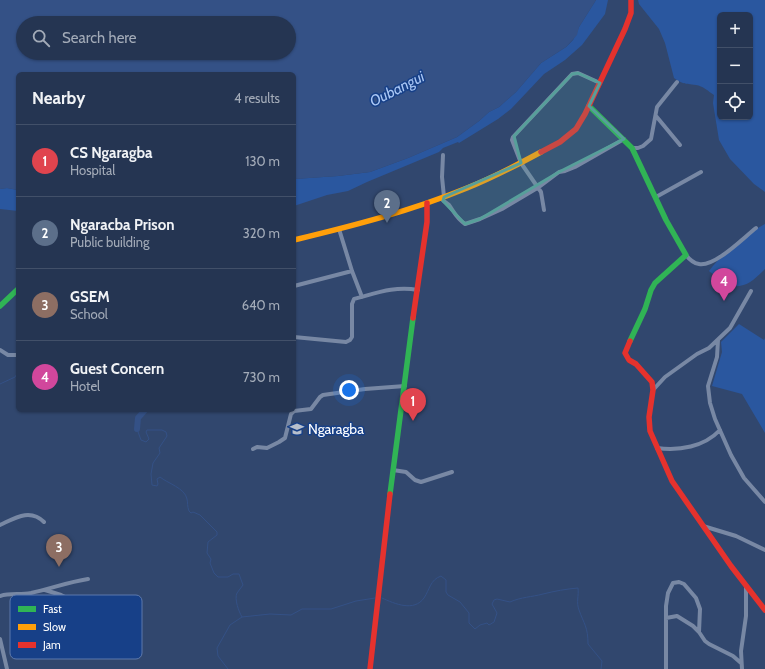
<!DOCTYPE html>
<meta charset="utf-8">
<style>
:root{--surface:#253552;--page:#2d3d59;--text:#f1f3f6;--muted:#a3abb8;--line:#425069;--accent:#8abfa5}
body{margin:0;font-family:Cabin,sans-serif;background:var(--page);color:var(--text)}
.controls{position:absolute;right:12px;top:12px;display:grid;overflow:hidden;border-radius:6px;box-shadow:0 1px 3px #0004}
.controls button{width:36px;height:36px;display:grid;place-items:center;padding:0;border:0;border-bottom:1px solid var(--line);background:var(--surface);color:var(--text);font:20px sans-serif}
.you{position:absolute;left:349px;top:390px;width:14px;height:14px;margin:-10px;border:3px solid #fff;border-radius:50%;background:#1a73e8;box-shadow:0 0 0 6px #1a73e833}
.badge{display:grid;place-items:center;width:26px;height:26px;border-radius:50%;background:var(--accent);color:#fff;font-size:13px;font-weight:700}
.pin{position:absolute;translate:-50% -33px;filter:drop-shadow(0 1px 2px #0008)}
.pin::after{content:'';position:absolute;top:21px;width:14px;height:12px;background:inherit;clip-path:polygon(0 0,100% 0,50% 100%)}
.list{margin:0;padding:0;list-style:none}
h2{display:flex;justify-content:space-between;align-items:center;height:52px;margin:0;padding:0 16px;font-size:17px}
h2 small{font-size:13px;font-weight:400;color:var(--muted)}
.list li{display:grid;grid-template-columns:26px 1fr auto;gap:12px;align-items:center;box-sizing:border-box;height:72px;padding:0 16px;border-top:1px solid var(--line)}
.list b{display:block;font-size:15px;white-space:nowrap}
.list p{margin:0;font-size:13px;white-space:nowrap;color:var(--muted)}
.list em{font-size:13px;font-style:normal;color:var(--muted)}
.icon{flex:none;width:22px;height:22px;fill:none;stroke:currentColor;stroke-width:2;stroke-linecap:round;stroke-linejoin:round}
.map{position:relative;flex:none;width:765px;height:669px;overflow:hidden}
.search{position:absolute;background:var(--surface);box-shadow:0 1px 3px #0004;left:16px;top:16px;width:280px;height:44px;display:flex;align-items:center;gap:10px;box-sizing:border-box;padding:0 14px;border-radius:22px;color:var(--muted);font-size:15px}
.panel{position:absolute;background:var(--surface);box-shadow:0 1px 3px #0004;left:16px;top:72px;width:280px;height:340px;border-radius:6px}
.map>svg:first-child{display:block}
.green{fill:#2a579f;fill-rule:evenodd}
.water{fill:#345186;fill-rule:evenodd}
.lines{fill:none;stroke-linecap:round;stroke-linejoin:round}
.stream{stroke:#345186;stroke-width:1}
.river{stroke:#345186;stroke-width:6}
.street{stroke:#7888a4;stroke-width:4}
.fast{stroke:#30b455;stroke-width:5.5}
.slow{stroke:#ff9f0a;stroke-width:5.5}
.jam{stroke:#e5322d;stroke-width:5.5}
.marked{fill:#579f9a;fill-opacity:0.2;stroke:#579f9a;stroke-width:3;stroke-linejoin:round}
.labels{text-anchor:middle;stroke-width:3;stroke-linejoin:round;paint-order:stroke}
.poi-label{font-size:14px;fill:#fff;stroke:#174088;text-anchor:start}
.water-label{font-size:15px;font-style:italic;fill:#aac7f5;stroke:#174088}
.key{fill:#174088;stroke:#5d79ac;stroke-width:1}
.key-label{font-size:11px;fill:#fff}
</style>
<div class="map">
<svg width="765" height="669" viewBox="0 0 765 669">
<rect width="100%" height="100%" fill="#31476e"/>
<!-- green -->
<path class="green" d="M596,0H608L605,14L582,45L565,60L544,74L511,109L498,119L459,143L458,142L443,148L439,152L367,182L348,191L327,195L294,206V179L338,176L370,172L408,158L457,137L479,121L489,112L499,107L516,92L541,63L566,47L573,40L579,27Z
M638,0H765V192L754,184L730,159L719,140L713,103L714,95C708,91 703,86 696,85C684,83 684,85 674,78L665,43L659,29L639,4ZM720,15H750V117H720Z
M7,188L18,190V211L0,209V189Z
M765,224V269C743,292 733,291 709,271C724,251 744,236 765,224Z
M739,324L764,340L765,338V433L742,394L712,386L722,352L721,342Z"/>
<!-- water -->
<path class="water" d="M0,0H596L579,27L577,35L566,47L541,63L516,92L499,107L489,112L479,121L457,137L408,158L370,172L338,176L294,179V74H18V190L7,188L0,189ZM23,23H289V53H23Z"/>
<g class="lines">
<!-- stream -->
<path class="stream" d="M0,384L15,377L18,372
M137,429L141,440L146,442L149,439L146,432L147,430H162L166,432L167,436L159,448L160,453L153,463L151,474L152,485L157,486L158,484L157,479L160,477C167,483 185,488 187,499C188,503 187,506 189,511L191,513L193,512L200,515L217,532V535L208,542L207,553L211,559L210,563L214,573L218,577H228L233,574H239L243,585C241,588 239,590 237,593C234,599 239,612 242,617L270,614L291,615L302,609H331L356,601L375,598
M382,598C395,604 414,612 424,598C430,589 430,580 441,576L446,580V592L448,595L460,602L469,613V623L475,629L480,625L487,623L489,625L494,622L497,613L492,604L494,600L497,599L510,602C521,597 532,597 543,594C555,591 566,589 578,588C579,596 576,602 579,610C584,624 588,627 588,644L602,661L601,669
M228,669L218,656L217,648L230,625L242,617"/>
<!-- river -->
<path class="river" d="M137,429L138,418L145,410"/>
<!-- street -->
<path class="street" d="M656,116L680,145
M632,148H638L643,146L651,139L657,107L677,82
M443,155L442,177L444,197
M656,197L701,172
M441,198C444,202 446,202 449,205C454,212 457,219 465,224L480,219L502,209L539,187L559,172L565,171L575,167L624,139
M544,210L541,192L521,163L512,140L513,137L572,74L578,73L600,83
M339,229L352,271L362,297
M686,255C689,259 693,263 699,264C715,267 743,238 756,228
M294,286L352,271
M294,337L346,342L350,340L352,337V304L354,299C377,293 394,286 418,290
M718,340L717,357L708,386L710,403L715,419L731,455L744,478L765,502
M0,350L8,355H18
M653,390L665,377L697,354L709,348L730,328L751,291
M657,448C679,451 704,447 720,430
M253,449L257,447L267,448L279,442L285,438L291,414L294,411L311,409L320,397L323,395L365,389L405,386
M393,470L406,472L415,480L421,482L452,472
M0,525C15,518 30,508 44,522
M703,526L736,536L765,550
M45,590L61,595L97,613
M0,596C10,593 20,595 31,593C50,589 68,582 88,579
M666,618L677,616L693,626L699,632
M0,639L7,669
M666,669V606L668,593L673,583L679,582L684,584L696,598L700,609L699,632L705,641L709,644L733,656L741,663
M742,669L741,651L746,616V587"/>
<!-- fast -->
<path class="fast" d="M589,106L632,148L666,220L686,255L655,283L651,290L645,309L630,341
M0,306L18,289
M390,494L413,318"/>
<!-- slow -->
<path class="slow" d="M294,240C352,226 411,211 467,188C492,178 517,165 541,152"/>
<!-- jam -->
<path class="jam" d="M541,152L560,142L576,129L585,114L625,29L631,13V0
M413,318L427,222V203
M630,341L625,353L629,360L636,364L652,382L653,390L649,417L650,431L672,481L731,566L765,610
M370,669L390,494"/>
</g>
<!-- marked area -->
<path class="marked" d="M578,73L600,83L589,106L624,139L559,172L480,219L465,224L443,201L444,197L521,163L514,136L572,74Z"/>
<!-- icons -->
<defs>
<symbol id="school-bare" viewBox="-9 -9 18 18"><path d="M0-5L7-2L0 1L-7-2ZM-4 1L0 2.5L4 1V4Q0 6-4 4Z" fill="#b7bfcc" stroke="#174088" stroke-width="2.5" paint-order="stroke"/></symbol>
</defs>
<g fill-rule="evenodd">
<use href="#school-bare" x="287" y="419" width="20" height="20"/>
</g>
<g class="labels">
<!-- poi labels -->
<g class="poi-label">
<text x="308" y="434">Ngaragba</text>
</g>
<!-- water labels -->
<g class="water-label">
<text transform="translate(397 89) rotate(-27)" y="5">Oubangui</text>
</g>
</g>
<!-- legend -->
<rect x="10" y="595" width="132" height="64" rx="6" class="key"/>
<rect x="18" y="606" width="18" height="6" fill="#30b455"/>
<rect x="18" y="624" width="18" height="6" fill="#ff9f0a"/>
<rect x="18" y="642" width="18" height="6" fill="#e5322d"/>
<g class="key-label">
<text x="43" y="613">Fast</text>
<text x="43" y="631">Slow</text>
<text x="43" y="649">Jam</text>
</g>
</svg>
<div class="controls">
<button>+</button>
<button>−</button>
<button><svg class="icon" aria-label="locate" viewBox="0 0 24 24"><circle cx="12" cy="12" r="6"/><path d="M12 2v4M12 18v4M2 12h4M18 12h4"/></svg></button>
</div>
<div class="you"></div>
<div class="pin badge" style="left:413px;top:421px;background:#e0444e">1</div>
<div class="pin badge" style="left:387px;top:223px;background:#5c6f8a">2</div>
<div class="pin badge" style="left:59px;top:567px;background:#8d6e63">3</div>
<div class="pin badge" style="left:724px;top:301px;background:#d1479c">4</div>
<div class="search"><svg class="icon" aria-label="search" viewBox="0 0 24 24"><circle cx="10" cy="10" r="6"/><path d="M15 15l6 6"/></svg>Search here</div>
<section class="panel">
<h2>Nearby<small>4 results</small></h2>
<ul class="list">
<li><span class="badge" style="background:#e0444e">1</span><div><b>CS Ngaragba</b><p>Hospital</p></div><em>130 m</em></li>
<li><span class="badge" style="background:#5c6f8a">2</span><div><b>Ngaracba Prison</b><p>Public building</p></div><em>320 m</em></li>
<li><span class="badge" style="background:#8d6e63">3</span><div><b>GSEM</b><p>School</p></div><em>640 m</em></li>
<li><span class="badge" style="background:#d1479c">4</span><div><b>Guest Concern</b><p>Hotel</p></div><em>730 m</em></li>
</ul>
</section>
</div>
